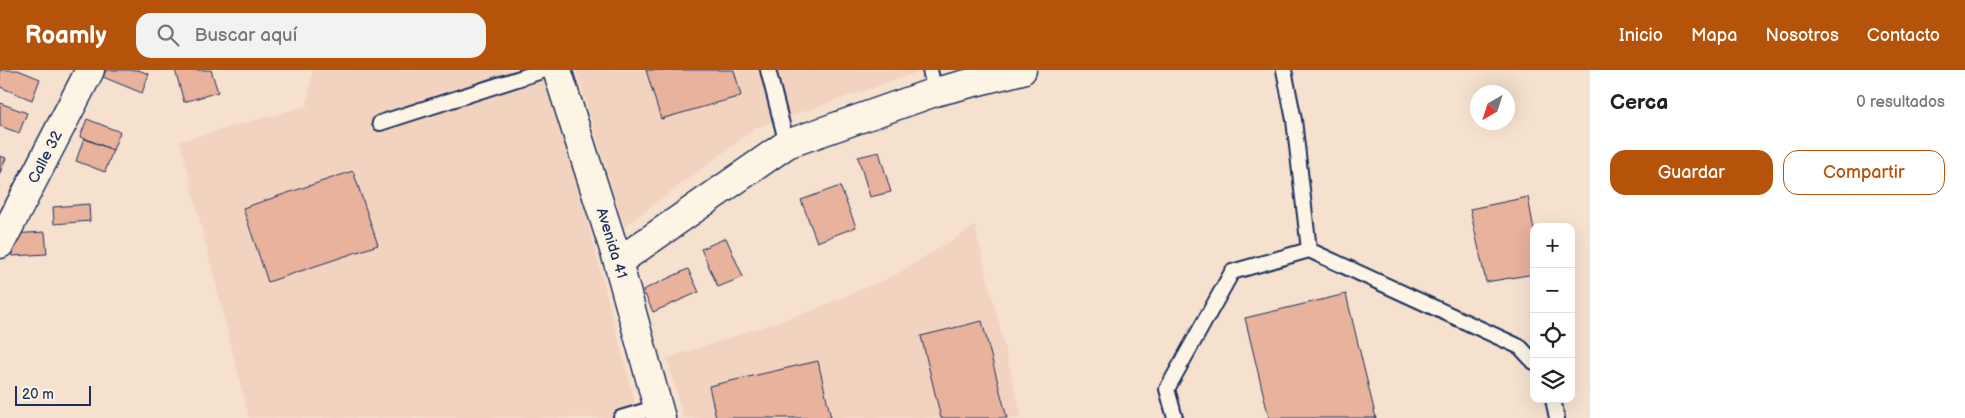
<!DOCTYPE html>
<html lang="es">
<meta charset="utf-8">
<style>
:root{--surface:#fff;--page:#f2f2f2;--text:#222;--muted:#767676;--line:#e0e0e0;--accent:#b45309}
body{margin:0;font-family:"Balsamiq Sans",sans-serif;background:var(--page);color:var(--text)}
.controls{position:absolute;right:15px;bottom:15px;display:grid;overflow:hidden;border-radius:10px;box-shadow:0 5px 20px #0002}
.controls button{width:45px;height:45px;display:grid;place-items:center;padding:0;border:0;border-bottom:1px solid var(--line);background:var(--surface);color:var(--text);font:25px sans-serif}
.compass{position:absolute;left:1470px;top:15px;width:45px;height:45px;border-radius:50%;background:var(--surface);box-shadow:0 5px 20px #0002;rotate:219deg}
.scale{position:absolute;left:15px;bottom:12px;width:76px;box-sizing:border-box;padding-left:5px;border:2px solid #1b2f5e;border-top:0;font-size:14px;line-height:18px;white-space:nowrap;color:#1b2f5e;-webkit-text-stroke:4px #fcf5e5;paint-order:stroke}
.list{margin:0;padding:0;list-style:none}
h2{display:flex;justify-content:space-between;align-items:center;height:65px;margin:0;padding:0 20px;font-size:21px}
h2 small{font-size:16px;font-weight:400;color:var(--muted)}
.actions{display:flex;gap:10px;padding:15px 20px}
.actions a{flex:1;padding:11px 0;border:1px solid var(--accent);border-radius:15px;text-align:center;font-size:18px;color:var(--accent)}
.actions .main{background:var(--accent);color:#fff}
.icon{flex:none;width:28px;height:28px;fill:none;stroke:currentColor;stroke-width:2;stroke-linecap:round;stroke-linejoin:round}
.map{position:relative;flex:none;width:1590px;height:348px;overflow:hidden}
header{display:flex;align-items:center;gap:30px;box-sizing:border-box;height:70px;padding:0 25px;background:var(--accent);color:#fff}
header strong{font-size:24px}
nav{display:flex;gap:28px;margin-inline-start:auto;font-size:18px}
.search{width:350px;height:45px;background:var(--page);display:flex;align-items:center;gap:12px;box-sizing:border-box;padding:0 18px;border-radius:15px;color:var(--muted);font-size:19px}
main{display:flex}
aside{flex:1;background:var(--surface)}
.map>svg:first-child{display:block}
.built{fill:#f2d3c0}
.building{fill:#e8b29c;stroke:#1b2f5e}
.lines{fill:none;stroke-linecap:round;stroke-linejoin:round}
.lane-casing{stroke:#1b2f5e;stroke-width:18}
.street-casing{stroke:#1b2f5e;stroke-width:31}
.lane{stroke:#fcf5e5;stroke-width:14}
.street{stroke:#fcf5e5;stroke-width:28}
.labels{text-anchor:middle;stroke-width:4;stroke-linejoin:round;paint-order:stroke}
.street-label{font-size:15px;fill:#1b2f5e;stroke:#fcf5e5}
</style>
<header>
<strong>Roamly</strong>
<div class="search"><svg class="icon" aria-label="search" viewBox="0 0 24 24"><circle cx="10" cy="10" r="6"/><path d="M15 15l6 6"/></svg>Buscar aquí</div>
<nav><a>Inicio</a><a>Mapa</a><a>Nosotros</a><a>Contacto</a></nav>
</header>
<main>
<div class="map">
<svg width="1590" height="348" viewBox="0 0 1590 348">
<rect width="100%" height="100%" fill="#f6e1cf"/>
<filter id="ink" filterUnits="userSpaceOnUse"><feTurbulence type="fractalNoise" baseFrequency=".02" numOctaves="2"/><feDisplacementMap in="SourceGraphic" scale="10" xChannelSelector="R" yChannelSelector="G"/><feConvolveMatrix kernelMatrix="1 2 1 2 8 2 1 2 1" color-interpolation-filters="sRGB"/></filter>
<g filter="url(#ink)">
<!-- built -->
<path class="built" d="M312,0H548L639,348H249L180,71L307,36Z
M576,0H924L756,58L624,157Z
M975,156L1022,348H683L667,288L811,241L893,206Z"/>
<!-- building -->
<path class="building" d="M0,0H18L40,9L32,30L0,17Z
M106,0H138L149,4L142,23L103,7Z
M175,0H211L218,22L184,32Z
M646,0H734L741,26L661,49Z
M0,33L27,43L19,63L0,56Z
M87,49L120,62L113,80L80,67Z
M84,68L113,80L105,102L76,91Z
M879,82L891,122L870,127L858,87Z
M0,86L6,88L0,103Z
M353,101L378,175L268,212L243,138Z
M840,116L856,157L817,172L801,130Z
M1528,127L1534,160V204L1486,212L1470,139Z
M89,134L90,151L54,154L53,137Z
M45,162L47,184L12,186L10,164Z
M726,168L743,207L718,217L701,179Z
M688,199L699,222L653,242L643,220Z
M1346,224L1376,348H1269L1245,248Z
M982,251L1007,348H941L921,266Z
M818,291L831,348H716L709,316Z"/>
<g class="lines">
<defs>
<path id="lane" d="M768,0L787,74
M930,0L935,22
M1284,0L1294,50L1309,180
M380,53L545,0
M1553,329L1557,348
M621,348L658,337
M1175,348L1167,319L1232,202L1309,180L1520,277L1534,292"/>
<path id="street" d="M557,0L618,192L661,348
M0,174L90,0
M618,192L787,74L935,22L1022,0"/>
</defs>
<!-- lane casing -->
<use href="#lane" class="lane-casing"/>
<!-- street casing -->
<use href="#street" class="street-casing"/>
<!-- lane -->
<use href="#lane" class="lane"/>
<!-- street -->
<use href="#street" class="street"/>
</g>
</g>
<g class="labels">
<!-- street labels -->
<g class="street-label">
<text transform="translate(45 87) rotate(-63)" y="5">Calle 32</text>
<text transform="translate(612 173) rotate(73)" y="5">Avenida 41</text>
</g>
</g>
</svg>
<div class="controls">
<button>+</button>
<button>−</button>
<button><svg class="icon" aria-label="locate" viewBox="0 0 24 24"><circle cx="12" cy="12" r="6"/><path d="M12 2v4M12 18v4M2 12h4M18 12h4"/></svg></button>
<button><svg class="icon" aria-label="layers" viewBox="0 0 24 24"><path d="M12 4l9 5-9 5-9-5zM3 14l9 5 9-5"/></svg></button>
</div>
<svg class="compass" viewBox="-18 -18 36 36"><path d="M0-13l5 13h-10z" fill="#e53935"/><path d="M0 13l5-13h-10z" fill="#767676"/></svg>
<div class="scale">20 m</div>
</div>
<aside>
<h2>Cerca<small>0 resultados</small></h2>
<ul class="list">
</ul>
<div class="actions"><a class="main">Guardar</a><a>Compartir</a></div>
</aside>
</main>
